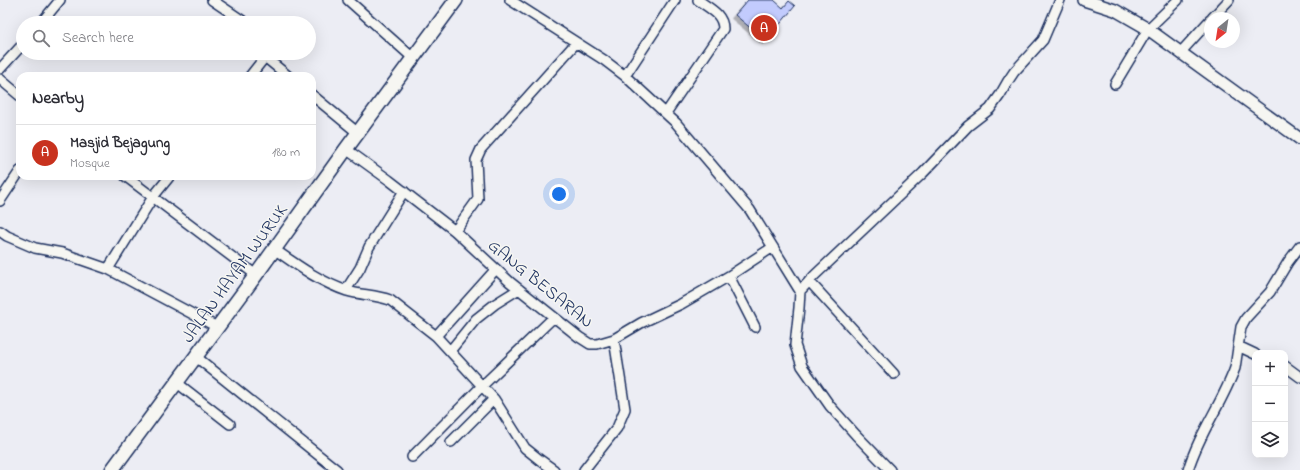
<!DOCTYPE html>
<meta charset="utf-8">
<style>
:root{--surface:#fff;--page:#f2f2f3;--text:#2b2b33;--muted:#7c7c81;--line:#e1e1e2;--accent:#c8321e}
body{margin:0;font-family:"Indie Flower",sans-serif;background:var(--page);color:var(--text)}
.controls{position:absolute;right:12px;bottom:12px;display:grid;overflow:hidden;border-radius:8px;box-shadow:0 4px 16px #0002}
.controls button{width:36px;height:36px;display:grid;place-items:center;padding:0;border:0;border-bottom:1px solid var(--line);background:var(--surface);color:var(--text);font:20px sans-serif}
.compass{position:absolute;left:1204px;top:12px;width:36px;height:36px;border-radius:50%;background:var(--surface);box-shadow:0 4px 16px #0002;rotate:210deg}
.you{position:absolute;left:559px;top:194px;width:14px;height:14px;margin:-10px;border:3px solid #fff;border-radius:50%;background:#1a73e8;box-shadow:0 0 0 6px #1a73e833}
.badge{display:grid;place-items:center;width:26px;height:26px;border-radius:50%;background:var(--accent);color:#fff;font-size:13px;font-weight:700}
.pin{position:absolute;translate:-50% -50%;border:2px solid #fff;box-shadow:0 1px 4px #0006}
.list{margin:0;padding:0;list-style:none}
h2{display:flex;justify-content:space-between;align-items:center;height:52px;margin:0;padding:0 16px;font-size:17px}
h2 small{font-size:13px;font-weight:400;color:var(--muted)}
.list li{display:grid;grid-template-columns:26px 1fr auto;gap:12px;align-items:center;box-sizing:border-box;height:56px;padding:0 16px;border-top:1px solid var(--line)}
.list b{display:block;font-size:15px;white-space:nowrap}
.list p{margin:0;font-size:13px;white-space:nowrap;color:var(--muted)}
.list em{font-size:13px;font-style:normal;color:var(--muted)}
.icon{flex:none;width:22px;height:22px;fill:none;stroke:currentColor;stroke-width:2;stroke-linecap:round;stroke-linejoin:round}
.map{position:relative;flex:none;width:1300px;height:470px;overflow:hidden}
.search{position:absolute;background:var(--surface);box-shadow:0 4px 16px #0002;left:16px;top:16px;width:300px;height:44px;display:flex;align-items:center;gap:10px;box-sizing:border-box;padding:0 14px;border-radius:22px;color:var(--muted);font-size:15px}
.panel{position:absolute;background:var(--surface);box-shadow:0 4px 16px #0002;left:16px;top:72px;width:300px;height:108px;border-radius:12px}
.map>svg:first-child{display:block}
.building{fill:#c2cbfd;stroke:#1b2f5e;filter:url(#shadow)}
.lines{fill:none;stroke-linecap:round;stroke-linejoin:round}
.minor-casing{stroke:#1b2f5e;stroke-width:12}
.tertiary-casing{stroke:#1b2f5e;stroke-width:14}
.secondary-casing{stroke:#1b2f5e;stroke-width:16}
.minor{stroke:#f6f6f2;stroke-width:9}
.tertiary{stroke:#f6f6f2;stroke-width:11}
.secondary{stroke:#f6f6f2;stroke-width:13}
.labels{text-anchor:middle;stroke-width:3;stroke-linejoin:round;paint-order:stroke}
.street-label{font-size:18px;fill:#1b2f5e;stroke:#f6f6f2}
</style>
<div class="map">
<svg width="1300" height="470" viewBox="0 0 1300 470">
<defs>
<filter id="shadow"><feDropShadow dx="-3.5" dy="3.5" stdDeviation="0" flood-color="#0004"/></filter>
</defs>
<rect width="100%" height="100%" fill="#ecedf4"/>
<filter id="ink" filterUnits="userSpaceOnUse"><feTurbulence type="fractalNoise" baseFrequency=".025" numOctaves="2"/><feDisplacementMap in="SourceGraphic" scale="8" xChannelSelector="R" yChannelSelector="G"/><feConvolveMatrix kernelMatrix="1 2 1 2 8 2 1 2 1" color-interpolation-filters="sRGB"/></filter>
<g filter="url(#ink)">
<!-- building -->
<path class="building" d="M748,0H774L783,8L789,1L795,6L766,41L735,15Z"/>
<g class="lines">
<defs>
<path id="minor" d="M212,0L246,23
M348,0L413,58
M510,0L604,60L625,76L676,123L750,210L800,291L799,308L795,345L802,366L830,406L856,435L890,470
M1212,18L1229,0
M41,23L60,0
M269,53L265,57L288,76
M1180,53L1210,20
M0,69L23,44
M250,76L265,57
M625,76L675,0
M0,79L20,96
M1115,84L1148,29L1178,0
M312,95L358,133
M666,113L723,29C723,14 709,8 698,0
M346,149L389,180L455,231L510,282L579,337L590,344H597L614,339L641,323L681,304L729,276L773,247
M125,176L256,275
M0,201L20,171
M0,231L7,236L35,248L62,253L108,269L217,327
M455,231L478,199L476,160L481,149L576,43
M274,249C297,265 320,282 347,291C361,295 377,295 390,300L436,336L494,399L525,448L540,460L554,470
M108,269L153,197L170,176
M729,276L755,327
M809,281L894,374
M346,290L360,268L369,247L404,191
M800,291L815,275L923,173L968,126L990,109L1000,95L1008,81L1014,72L1043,40L1060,0
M436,336L496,269
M1238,346L1255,354
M450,351L476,319L495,304L519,289
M195,356L337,470
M1285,366L1300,377
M176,382L230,424
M451,442L494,399
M412,457L482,386L554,317
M584,470L617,428L625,409L614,339
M1188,470C1199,433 1222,404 1235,368L1241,327L1246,318L1270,292L1288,262L1300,246"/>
<path id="tertiary" d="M1084,0L1115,10L1148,29L1300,139"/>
<path id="secondary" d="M112,470L256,275L346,149L456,0"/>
</defs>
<!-- minor casing -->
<use href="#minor" class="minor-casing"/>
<!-- tertiary casing -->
<use href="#tertiary" class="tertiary-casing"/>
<!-- secondary casing -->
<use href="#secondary" class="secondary-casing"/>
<!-- minor -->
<use href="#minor" class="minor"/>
<!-- tertiary -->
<use href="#tertiary" class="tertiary"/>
<!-- secondary -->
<use href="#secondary" class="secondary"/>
</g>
</g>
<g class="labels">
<!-- street labels -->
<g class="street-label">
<text transform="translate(234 273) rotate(-54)" y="6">JALAN HAYAM WURUK</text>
<text transform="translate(541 283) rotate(39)" y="6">GANG BESARAN</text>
</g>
</g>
</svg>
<div class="controls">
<button>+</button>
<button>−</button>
<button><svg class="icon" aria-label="layers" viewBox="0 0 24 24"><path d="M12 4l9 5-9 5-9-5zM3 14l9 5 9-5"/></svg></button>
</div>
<svg class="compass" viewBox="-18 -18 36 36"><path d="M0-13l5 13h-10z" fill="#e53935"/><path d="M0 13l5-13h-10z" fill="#7c7c81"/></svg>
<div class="you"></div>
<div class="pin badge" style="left:764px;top:28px">A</div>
<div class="search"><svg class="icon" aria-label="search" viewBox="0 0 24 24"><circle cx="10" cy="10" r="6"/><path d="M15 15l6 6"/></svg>Search here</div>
<section class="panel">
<h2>Nearby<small></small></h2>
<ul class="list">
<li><span class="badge">A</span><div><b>Masjid Bejagung</b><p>Mosque</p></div><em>180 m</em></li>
</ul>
</section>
</div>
